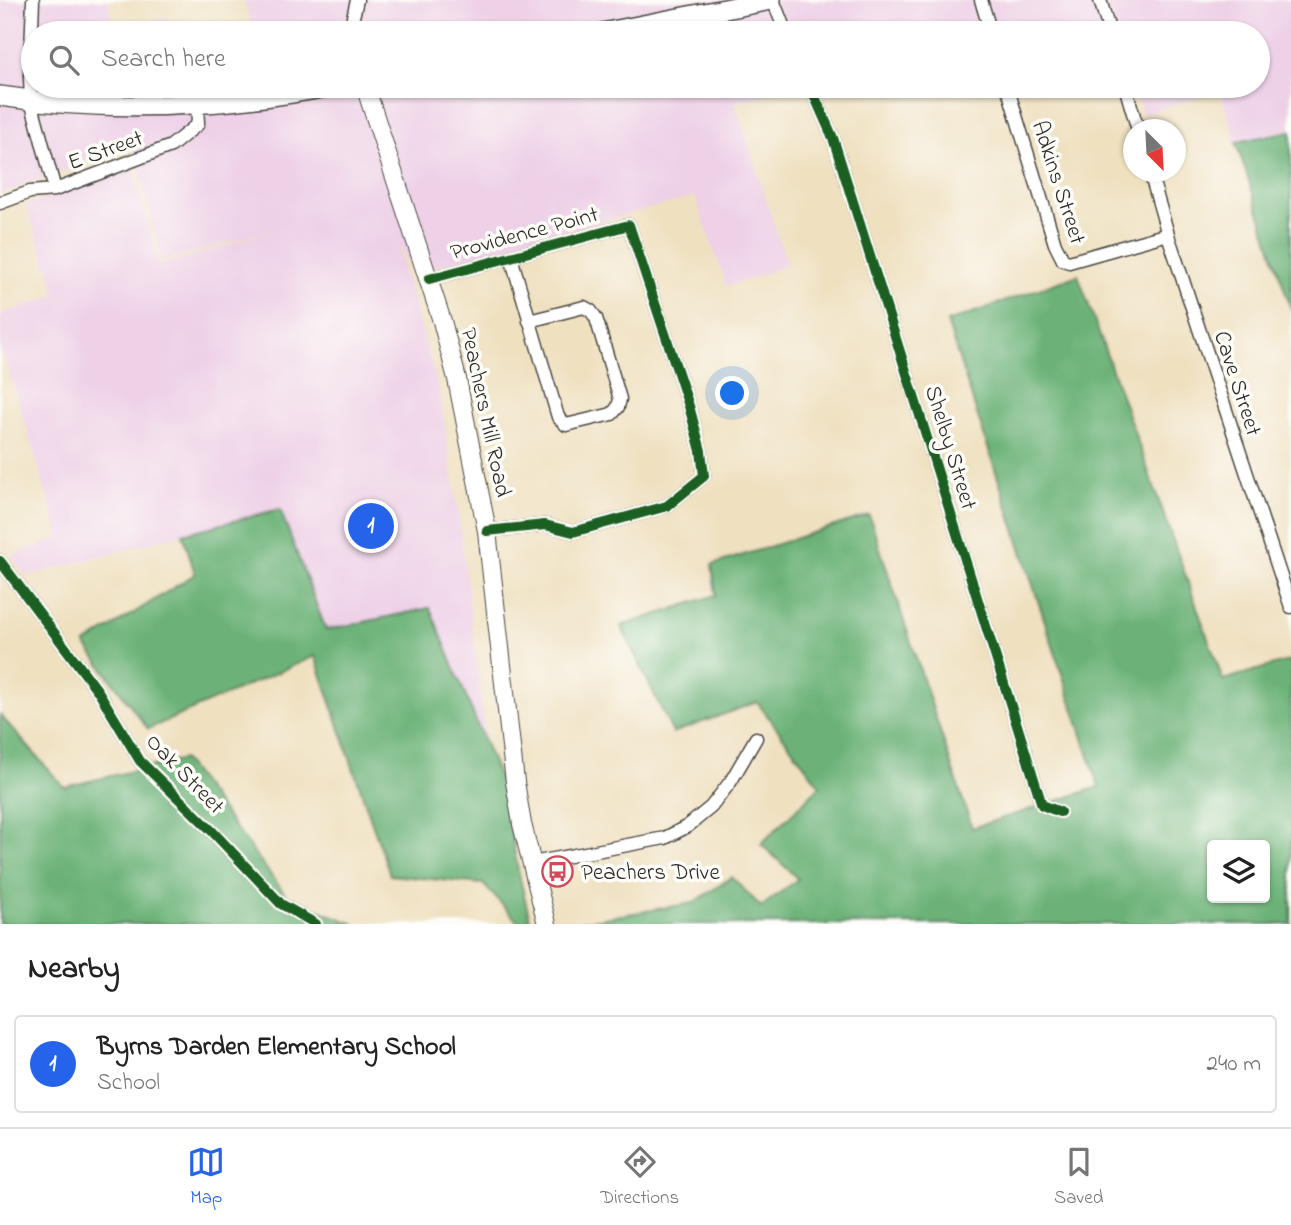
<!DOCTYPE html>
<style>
:root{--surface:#fff;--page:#f2f2f2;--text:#222;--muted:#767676;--line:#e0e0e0;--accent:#2563eb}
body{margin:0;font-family:"Indie Flower",sans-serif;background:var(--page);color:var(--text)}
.controls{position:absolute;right:21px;bottom:21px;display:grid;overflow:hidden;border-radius:7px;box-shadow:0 2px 5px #0004}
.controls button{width:63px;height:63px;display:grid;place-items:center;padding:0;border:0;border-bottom:2px solid var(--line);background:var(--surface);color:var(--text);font:35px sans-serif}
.compass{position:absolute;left:1123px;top:119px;width:63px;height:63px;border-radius:50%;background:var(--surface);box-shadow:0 2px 5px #0004;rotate:156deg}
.you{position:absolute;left:733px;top:394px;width:24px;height:24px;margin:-18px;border:5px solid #fff;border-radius:50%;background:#1a73e8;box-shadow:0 0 0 10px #1a73e833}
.badge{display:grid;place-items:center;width:46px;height:46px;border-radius:50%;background:var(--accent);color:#fff;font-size:23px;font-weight:700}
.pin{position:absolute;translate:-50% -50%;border:4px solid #fff;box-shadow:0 2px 7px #0006}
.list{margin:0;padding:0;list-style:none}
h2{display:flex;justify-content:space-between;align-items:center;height:91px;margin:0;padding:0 28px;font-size:30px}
h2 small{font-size:23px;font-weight:400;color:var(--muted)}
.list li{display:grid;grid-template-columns:46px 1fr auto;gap:21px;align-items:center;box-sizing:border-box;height:98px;margin:0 14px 14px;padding:0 14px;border:2px solid var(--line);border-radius:7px}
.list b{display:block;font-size:26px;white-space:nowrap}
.list p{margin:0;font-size:23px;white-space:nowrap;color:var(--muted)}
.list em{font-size:23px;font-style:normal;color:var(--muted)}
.icon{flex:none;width:38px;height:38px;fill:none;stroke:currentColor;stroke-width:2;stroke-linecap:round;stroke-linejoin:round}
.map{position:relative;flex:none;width:1291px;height:924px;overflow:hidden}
.search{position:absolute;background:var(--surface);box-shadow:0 2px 5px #0004;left:21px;right:21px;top:21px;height:77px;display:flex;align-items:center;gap:18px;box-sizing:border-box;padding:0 24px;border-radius:38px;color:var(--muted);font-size:26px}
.sheet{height:203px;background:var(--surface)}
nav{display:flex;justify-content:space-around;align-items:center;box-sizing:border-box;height:98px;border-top:2px solid var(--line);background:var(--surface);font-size:19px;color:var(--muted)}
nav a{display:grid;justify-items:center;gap:4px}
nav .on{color:var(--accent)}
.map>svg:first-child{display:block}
.built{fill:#eed0e7}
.forest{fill:#6cb278;stroke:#4c6e52;stroke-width:2;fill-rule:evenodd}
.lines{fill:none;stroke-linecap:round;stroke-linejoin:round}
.minor-casing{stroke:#484641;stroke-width:15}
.primary-casing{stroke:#484641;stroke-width:20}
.trunk-casing{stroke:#484641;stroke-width:22}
.minor{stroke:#fff;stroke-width:12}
.primary{stroke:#fff;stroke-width:18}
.trunk{stroke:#fff;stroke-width:19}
.cycleway-casing{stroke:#fdfcf7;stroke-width:15}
.cycleway{stroke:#1b5e20;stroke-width:10}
.labels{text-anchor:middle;stroke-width:7;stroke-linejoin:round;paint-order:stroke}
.street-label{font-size:23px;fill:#2b2b2b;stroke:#fdfcf7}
.poi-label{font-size:23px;fill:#2b2b2b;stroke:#fdfcf7;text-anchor:start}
</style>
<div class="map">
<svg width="1291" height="924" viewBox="0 0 1291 924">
<rect width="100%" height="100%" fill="#fdfcf7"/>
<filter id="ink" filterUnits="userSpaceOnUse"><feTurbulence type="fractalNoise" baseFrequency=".0143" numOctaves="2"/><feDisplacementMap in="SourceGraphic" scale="14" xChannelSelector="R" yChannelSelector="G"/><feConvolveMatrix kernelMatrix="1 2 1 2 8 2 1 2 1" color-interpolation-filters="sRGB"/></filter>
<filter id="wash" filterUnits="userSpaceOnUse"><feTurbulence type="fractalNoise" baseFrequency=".00686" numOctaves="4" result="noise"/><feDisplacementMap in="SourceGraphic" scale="28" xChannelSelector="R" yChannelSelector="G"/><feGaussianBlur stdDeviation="1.57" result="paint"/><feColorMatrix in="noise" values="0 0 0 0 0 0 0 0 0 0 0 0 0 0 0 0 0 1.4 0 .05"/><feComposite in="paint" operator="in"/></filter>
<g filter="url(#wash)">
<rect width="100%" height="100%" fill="#efe0c0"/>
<!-- built -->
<path class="built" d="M0,0H108L114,32L167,17L170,33H33V86H802L735,102L787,265L727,287L695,196L416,272L397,245L439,391L457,501L488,758L370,798L276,509L27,576L11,556L60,537L4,356H0V314L57,295L26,205L117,173L132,166L160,266L288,226L162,261L132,146L0,194Z
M244,0H1291V131L1236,142L1220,91L1143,114L1134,86H1258V33H254Z"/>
<!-- forest -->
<path class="forest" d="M1291,131V309L1236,142Z
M1078,275L1223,680L1291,660V924H569L693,903L732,877L761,907L798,879L761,844L820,786L757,702L673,733L621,626L716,595L712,565L869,515L972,828L1099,787L947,322ZM1212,845H1265V898H1212Z
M280,509L326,630L430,608L502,785L518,870L531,924H520L483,884L390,875L315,656L148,729L85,644L195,574L183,534Z
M0,715L64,787L183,759L289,899L355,924H0Z"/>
</g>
<g filter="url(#ink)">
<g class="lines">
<defs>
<path id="minor" d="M33,0L30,78L31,101L55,190
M773,0L786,33
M981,0L991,33
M1100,0L1110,33
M354,33L353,17L357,0
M810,86L833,138L1042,805L1060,812
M1007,86L1055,244L1063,260L1069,262L1076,260L1168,234
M1125,86L1138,130
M1150,172L1169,238L1291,607
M0,203L30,192L55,190L171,146L198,124L197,103
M511,257L558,417L566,425L612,414L618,407L620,399L596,318L591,311L584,307L529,321
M429,279L629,225L689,406L701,451L704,476L667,506L573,532L545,525L487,531
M0,561L98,691L140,761L212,831L281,904L316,924
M532,863L665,838L688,826L711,807L731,781L756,738"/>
<path id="primary" d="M365,86L442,321L457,379L487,531L515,782L522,824L547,924"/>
<path id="trunk" d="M602,33L771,0
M0,96C111,113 223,107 333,86"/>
</defs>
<!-- minor casing -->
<use href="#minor" class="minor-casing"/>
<!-- primary casing -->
<use href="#primary" class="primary-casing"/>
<!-- trunk casing -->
<use href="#trunk" class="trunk-casing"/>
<!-- minor -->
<use href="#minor" class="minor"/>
<!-- primary -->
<use href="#primary" class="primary"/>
<!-- trunk -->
<use href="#trunk" class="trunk"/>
<defs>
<path id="cycleway" d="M810,86L833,138L1042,805L1060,812
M429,279L629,225L689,406L701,451L704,476L667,506L573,532L545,525L487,531
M0,561L98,691L140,761L212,831L281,904L316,924"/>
</defs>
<!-- cycleway casing -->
<use href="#cycleway" class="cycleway-casing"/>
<!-- cycleway -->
<use href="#cycleway" class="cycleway"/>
</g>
</g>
<!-- icons -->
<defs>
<symbol id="bus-ring" viewBox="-11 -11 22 22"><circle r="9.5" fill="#fdfcf7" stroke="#d1495b" stroke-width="1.5"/><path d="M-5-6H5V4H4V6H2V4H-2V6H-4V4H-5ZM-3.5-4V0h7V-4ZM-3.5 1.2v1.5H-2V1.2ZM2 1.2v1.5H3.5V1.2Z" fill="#d1495b"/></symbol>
</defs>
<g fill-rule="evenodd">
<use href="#bus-ring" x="540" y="854" width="35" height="35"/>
</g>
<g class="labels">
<!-- street labels -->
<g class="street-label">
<text transform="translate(105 149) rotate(-20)" y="8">E Street</text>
<text transform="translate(1060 182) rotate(72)" y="8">Adkins Street</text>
<text transform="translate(524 232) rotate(-15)" y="8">Providence Point</text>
<text transform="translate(1239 383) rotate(72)" y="8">Cave Street</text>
<text transform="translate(487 412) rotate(78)" y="8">Peachers Mill Road</text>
<text transform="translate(952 447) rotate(73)" y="8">Shelby Street</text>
<text transform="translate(186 773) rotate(46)" y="8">Oak Street</text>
</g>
<!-- poi labels -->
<g class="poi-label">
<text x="581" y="879">Peachers Drive</text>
</g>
</g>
</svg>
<div class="controls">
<button><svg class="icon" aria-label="layers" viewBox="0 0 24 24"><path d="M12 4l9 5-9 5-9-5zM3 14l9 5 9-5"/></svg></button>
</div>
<svg class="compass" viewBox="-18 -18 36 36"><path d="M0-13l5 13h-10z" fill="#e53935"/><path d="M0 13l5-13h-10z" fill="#767676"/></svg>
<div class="you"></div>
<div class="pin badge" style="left:371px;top:526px">1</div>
<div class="search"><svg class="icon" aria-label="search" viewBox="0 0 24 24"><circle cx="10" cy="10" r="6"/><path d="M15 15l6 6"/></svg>Search here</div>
</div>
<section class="sheet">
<h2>Nearby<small></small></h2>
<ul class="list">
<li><span class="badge">1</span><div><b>Byrns Darden Elementary School</b><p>School</p></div><em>240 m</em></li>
</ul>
</section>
<nav>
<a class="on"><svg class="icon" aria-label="map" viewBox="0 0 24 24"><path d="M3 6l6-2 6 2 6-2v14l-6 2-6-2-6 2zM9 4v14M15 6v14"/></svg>Map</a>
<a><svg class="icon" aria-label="directions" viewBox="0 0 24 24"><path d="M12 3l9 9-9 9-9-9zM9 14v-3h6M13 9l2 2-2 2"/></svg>Directions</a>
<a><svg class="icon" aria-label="saved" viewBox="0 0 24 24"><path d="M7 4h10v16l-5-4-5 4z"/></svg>Saved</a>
</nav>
